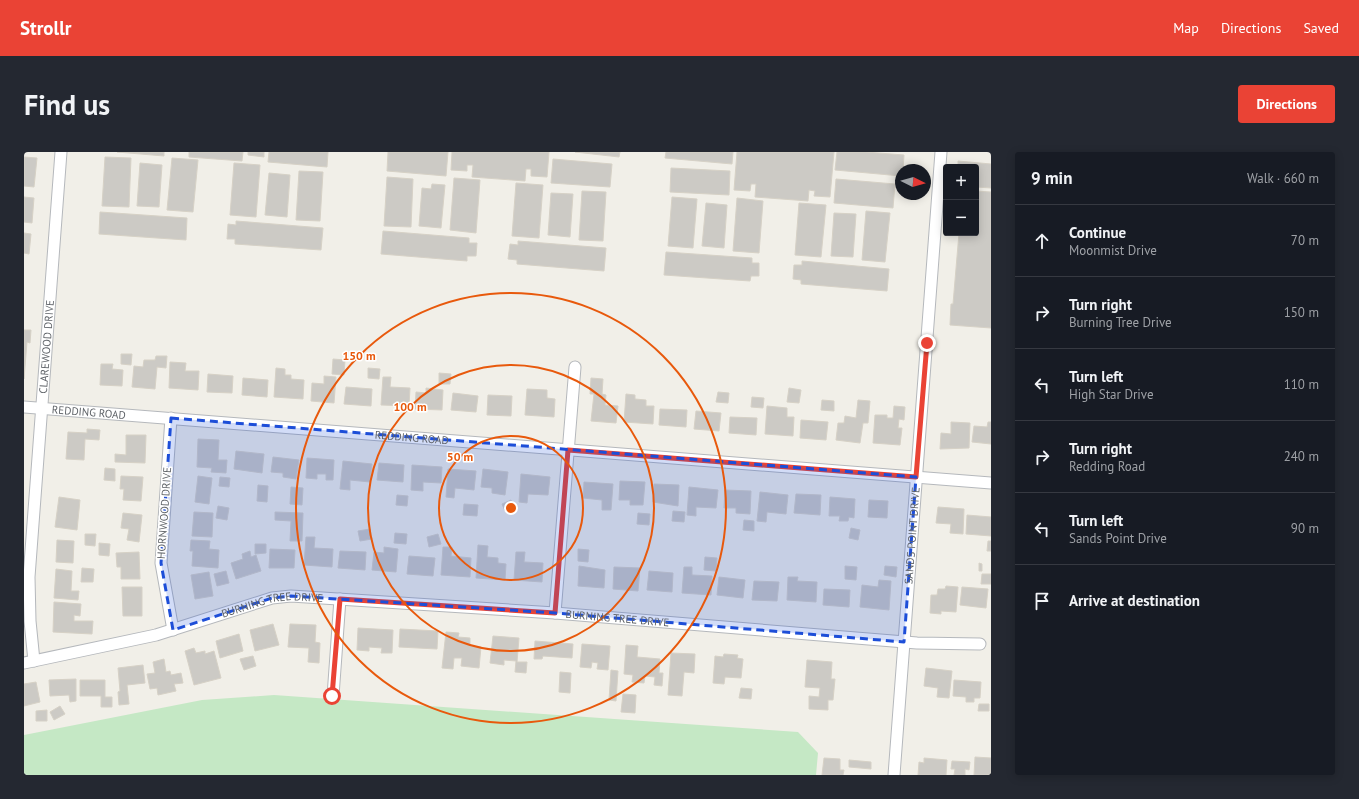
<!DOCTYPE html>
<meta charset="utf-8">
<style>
:root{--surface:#171b24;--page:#242831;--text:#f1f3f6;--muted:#9ea1a6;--line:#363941;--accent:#ea4335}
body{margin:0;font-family:"PT Sans",sans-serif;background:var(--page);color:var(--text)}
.controls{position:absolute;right:12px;top:12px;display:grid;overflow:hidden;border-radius:4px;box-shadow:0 2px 10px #0003}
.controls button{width:36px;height:36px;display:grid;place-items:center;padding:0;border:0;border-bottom:1px solid var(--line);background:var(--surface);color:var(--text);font:20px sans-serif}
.compass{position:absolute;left:871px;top:12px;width:36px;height:36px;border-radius:50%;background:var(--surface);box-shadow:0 2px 10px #0003;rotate:95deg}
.stop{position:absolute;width:12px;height:12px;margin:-9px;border:3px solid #ea4335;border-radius:50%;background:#fff}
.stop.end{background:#ea4335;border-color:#fff;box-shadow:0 1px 4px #0008}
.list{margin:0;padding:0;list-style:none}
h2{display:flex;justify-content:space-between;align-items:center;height:52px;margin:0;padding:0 16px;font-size:17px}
h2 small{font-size:13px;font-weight:400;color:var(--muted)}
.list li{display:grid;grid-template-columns:26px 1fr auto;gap:12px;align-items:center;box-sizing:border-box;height:72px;padding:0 16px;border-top:1px solid var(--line)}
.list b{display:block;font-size:15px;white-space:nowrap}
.list p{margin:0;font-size:13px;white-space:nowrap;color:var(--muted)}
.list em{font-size:13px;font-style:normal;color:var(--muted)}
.icon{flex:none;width:22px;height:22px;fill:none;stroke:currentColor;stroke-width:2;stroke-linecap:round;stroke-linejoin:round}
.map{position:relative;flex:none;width:967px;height:623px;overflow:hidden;border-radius:4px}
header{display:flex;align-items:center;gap:24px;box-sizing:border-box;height:56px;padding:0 20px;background:var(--accent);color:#fff}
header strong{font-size:19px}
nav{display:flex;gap:22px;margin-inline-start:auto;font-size:14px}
.intro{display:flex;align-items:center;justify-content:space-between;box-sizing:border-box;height:96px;padding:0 24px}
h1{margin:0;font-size:28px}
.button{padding:10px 18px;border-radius:4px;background:var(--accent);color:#fff;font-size:14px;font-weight:700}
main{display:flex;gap:24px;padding:0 24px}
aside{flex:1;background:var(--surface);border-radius:4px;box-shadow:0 2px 10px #0003}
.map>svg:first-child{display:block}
.green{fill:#c5e8c5}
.building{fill:#cccac5;stroke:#d6d1c6}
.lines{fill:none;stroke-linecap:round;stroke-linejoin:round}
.street-casing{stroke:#b5b8bc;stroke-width:13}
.street{stroke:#fff;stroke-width:11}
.route{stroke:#ea4335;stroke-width:5}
.marked{fill:#1d4ed8;fill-opacity:0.2;stroke:#1d4ed8;stroke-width:3;stroke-dasharray:8 5;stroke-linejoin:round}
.ring{fill:none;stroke:#e8590c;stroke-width:2}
.labels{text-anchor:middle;stroke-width:3;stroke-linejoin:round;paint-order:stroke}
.street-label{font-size:11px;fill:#5f6368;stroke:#fff}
.centre{fill:#e8590c;stroke:#fff;stroke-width:2}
.ring-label{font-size:12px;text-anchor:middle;font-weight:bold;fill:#e8590c;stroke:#fff;stroke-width:3;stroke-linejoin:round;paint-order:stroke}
</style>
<header>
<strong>Strollr</strong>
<nav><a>Map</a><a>Directions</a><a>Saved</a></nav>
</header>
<div class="intro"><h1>Find us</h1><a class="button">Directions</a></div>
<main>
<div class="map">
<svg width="967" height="623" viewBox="0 0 967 623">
<rect width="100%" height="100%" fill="#f1efe8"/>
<!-- green -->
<path class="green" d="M250,543L774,580L794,601L792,623H0V583L178,548Z"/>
<!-- building -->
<path class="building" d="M93,0H140V4Z
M165,0H219L218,9L165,5Z
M224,0H240V5L224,3Z
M245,0H304L303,15L244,10Z
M364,0H424L422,24L363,19Z
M428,0H525L523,25L507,24V17H502L501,29L448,25L449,13H443V19L427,18Z
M551,0H596L595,5Z
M642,0H709L708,12L641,6Z
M713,0H810L806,45L790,44L791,39L785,38L784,49L731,45L732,32H727L726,39L710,38Z
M813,0H842L880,3L879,18H877V24L811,18Z
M0,5L13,6L10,35L0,34Z
M81,5L107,6L105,55L78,54Z
M148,6L174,8L169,60L143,58Z
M529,7L588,12L586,35L527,31Z
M934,9L967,12V36L952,35V15H934Z
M116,11L138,13L135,55L113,54Z
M210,11L236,13L232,65L206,63Z
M647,16L706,19L705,43L646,40Z
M275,19L299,20L296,69L272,68Z
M245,21L266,23L263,65L241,63Z
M363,25L389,27L387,75L360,74Z
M430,26L456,28L452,81L426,78Z
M812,27L871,32L869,56L810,51Z
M492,31L519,33L515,86L488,84Z
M408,32L421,33L417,76L395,74L398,36L407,37Z
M558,39L582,40L579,89L555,88Z
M952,39L967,40V176L926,173L927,152H929L935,81H952Z
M527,41L549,42L546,85L524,83Z
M0,45L10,46L8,71L0,70Z
M648,45L673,47L669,96L644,94Z
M713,46L739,49L735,101L709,99Z
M682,51L703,53L700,96L678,94Z
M775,51L802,53L797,105L771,103Z
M842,59L866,61L861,110L838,108Z
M76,60L163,66L162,88L75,82Z
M810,61L832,62L829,105L807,104Z
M212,69L299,76L297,98L211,92V87H203L204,72L212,73Z
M359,79L445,86V91H453L452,104H443V109L357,102Z
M0,81L7,82L5,102L0,101Z
M494,89L582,96L580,119L493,112V108L484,107L486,92L494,93Z
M642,100L728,106V111H735V124H727L726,129L640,123Z
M778,109L865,117L863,139L777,132V128L769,127L770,113H778Z
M0,178H7L6,191L3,190L0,227Z
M97,202H108L107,213L97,212Z
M132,204H143L142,216L133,215L131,237L108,235L110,214L119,215L120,208H131Z
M309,207L321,208L320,223L308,222Z
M146,210L162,211L161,219H175L174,238L145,236Z
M77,212H89L88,217L99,218L98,234L76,233Z
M252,216L261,217V223H267V227L280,228L279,247L250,245Z
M344,216L356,217L355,227L344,226Z
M415,221L427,222L426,232H415Z
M184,222L209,224L208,241L183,240Z
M300,224L312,225L310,251L287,249L288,231L300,232Z
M359,225H367L366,235L386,236L385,254L357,253Z
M219,226L244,228L243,245L218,243Z
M567,226L579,227L578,242L582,243L581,253L594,254L592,271L567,269L570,242H566Z
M322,235L348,237L347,254L320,252Z
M402,236L419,238L418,258L391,257L392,240L402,241Z
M765,236L777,238L775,251L763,250Z
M503,237L523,238V246L531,247L530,265L501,263Z
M694,240L705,241L704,251L692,250Z
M429,241L454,244L452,260L427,258Z
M602,242L611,243V247L622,248V254H630L629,272L600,270Z
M464,243L488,244L487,264L463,263Z
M728,245L740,246L739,256L727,255Z
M798,248L810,249V259L797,258Z
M834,248L846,249L844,271H839L836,291L812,288L814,271H820L821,264L832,266Z
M743,254L763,256V265H770L769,284L741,282Z
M870,254L881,255L880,268L875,267L874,276H878L876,293L849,291L851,263H863V266H869Z
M636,257L663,258L662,275L635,273Z
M672,259L697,261L695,279L670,277Z
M706,265L733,266L732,283L705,281Z
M777,268L804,270L802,288L776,286Z
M927,270L946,271L945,296L916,297L917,281L927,282Z
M964,270H967V292L948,290L950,274L963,275Z
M63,277L76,278L75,288L61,287L60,308L42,307L44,280L63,281Z
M102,283H122L121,311L91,310V302L102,303Z
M174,287L195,288L194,308H203L202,321L187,320L188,316L173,315Z
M212,299L240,302L238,321L210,317Z
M249,305L275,308L272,327L259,325V321L247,320Z
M283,306L310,308L309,328H302V322H293V327L282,326Z
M319,309L348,312L346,330L326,328V338L316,337Z
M355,311L380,313L379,330L353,328Z
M388,313L418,315L417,331L399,330V339L387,338Z
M81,316L91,317V329L80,328Z
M424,317L452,319L450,338L431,336L430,346L422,345Z
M459,317L484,320L481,343L468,341V336L457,335Z
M497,322L526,325L524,343L504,342L503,351L495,350Z
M97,324L119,325L117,349L99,348L100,337H96Z
M174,324L188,326L185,352L171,350Z
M196,325L206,326L205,335L195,334Z
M596,329L621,330L619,353H606V348H595Z
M560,330L589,332L587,358H578V348L559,346Z
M630,332L655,333L654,354L629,350Z
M234,333L244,334L243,350L233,349Z
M267,335L279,336L278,353L266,352Z
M665,335L694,338L692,356L672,355V364L663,363Z
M701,338L727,339L726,362L712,361V356H700Z
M736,340L764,343L762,362L743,360L742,370L733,369Z
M772,342L797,343L796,363L770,361Z
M373,343L384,344L383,354L372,353Z
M35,345L56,348L53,378L31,375Z
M806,345L831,347L830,366L825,365L824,369H815L816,364H805Z
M487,348L489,355L481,359L478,352Z
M845,348L864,349L863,366L844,365Z
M440,352L454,353L453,364L439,363Z
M194,354L205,356L203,368L192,366Z
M914,355L940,357L939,382L926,381L927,372L912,371Z
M649,359L661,360L660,370L648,369Z
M170,360L189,361L188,385L168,384Z
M251,360L279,361L278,389H266L267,369L251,368Z
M99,361L118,363L115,390L103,388L105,377L97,376Z
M614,361L626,362L625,373L613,372Z
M943,363L967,365V384L942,382Z
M720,368L730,369V379L719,378Z
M827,376L836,378L834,388L825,386Z
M346,377L348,387L336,389L334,379Z
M371,381L383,382L382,392L370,391Z
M61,382H72L71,394L61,393Z
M414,382L417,392L405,395L403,385Z
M282,385H291L290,396L309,397L308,415L280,413Z
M33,388L50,389L49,411L32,410Z
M167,388L186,389L185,397L195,398L194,416L168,414L169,399H166Z
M964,389H967V399H963Z
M75,391L86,392L85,404L75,403Z
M231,392H242V401L231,402Z
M454,393L464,394L463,405L474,406V411L482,412L481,428L452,426Z
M360,395L374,397L372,420L348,418L350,400L360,401Z
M419,395H428L427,404L447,406L446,425L417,423Z
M246,397L271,398L270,416H245Z
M554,397L565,398L564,410L554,409Z
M226,399L227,405L232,403L237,419L212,427L207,411L219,407L218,402Z
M316,399L342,400L341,418L314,416Z
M115,400L116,427H97V415H93L92,401Z
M492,400H501L500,410L519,411L518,430L490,428Z
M385,404L411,406L409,424L383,422Z
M681,405L693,406L692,419L680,418Z
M955,411L958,412V419H955Z
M555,414L581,418L580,436L554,434Z
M821,414L833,415L832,428L821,427Z
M861,414L873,415L872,425L860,423Z
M590,415L616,416L614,439L589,437Z
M660,415H668V423L688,424L687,443L658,441Z
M58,416L70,417L69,430H57Z
M32,417L48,419L47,439H55L54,448L30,446Z
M202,419L205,431L193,434L190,422Z
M625,419L649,421L648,440L623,438Z
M185,420L189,444L171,447L167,423Z
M958,422H967V432H957Z
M695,425L721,428L719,446L693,443Z
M764,425H774L773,429L793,430L792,450L763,448Z
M855,428L867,429L865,458L836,455L838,433L854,435Z
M730,429L755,430L753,449L728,448Z
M922,434L934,435L932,460L917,459V462L906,461L907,443H913L914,437H921Z
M98,435H118V464H99Z
M938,435L964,437L962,456L936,453Z
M800,437L826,438L825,455L799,453Z
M30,450L57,452L56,464L50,463V469H69L68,482L29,480Z
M249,472L255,493L231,499L226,478Z
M266,472L292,473L291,490L296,491L295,511L284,510L285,496L264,495Z
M334,476L369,478L368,501H357L358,496L345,495V499L333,498Z
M376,477L414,479L413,497L375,495Z
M422,480L435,481L434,485L446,486V494L457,495L455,516L437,514L438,506H430L429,517L418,516Z
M215,482L219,499L196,506L192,489Z
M469,484L495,486L493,510H503L502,521L491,520L492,509L480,508V513L466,511Z
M511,489L549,492L548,506L519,504L518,507H510Z
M558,492L586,494L584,518L573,517L574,511L568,510L567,516L556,515Z
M602,493L614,494L613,505L636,507L635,521H639L638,534L630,533L631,525L621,524L620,531L608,530L609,523L600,522Z
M170,496L172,501L181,499V502L190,499L197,526L170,533L161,499Z
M647,501L671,502L670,521L660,520L658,544L644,543Z
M700,502L714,503L713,506L719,507L717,526L701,525L700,532L689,531L691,504L699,505Z
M229,504L232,514L220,518L216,507Z
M140,507L142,520L146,519L147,523L157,521L159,531L150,532L152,539L134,543L133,536L126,537L123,522L131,521L129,510Z
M783,508L808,510L807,527H811L809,548H804V558L785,557V544L795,545L796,536L781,535Z
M119,513L121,531L103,533L105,552L95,553L94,540L96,539L94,516Z
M902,516L928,519L925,546L913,545L914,536L900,534Z
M587,518L594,519L592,549L585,548Z
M536,520L547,521L546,541L535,540Z
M52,527V549L46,550L45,543L26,544L25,528Z
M56,528H81V545H88V555H77V544H56Z
M930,528L957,530L956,546H950V550H942V545L929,544Z
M12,530L16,550L0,554V532Z
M717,536L728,537L727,547L715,546Z
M599,542L612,543L611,561L597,560Z
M955,552H965V559H954Z
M36,554L41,562L30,568L26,560Z
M23,558V569H12V559Z
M951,605L967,606V623H950Z
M800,606L816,607V618H820L819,623H798Z
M900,606L923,608L922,623H894L895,610L900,611Z
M825,608L847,610V617L825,615Z
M928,609L946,610L945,618L941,617V623H930L931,617H927Z"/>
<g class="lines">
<defs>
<g id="street">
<path id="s1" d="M0,255L967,331"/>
<path d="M147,266L137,411L149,478"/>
<path d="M531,461L551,215"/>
<path id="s2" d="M10,509L6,469L5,425L37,0"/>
<path id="s3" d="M0,511L132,483L248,446L267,444L531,461L893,491L956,492"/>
<path d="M309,544L316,447"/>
<path id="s4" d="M870,623L917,0"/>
</g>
</defs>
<!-- street casing -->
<use href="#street" class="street-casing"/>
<!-- street -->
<use href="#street" class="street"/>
</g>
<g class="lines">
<!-- route -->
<path class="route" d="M308,544L316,447L531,461L544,298L892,325L903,191"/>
</g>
<!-- marked area -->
<path class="marked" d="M147,266L892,325L880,490L531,461L267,444L248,446L149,478L137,411Z"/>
<!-- distance rings -->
<g class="ring">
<circle cx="487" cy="356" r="72"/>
<circle cx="487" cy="356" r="143"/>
<circle cx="487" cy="356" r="215"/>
</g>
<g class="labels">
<!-- street labels -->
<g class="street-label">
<text dy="4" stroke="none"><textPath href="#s2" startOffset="315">CLAREWOOD DRIVE</textPath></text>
<text dy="4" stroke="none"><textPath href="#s1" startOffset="65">REDDING ROAD</textPath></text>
<text dy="4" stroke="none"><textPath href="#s1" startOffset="389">REDDING ROAD</textPath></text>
<text transform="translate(140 361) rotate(-86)" y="4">HORNWOOD DRIVE</text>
<text dy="4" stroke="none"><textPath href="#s4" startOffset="240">SANDS POINT DRIVE</textPath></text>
<text dy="4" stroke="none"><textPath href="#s3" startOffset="256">BURNING TREE DRIVE</textPath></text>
<text dy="4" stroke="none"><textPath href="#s3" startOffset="603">BURNING TREE DRIVE</textPath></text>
</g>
</g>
<circle cx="487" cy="356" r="6" class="centre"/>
<g class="ring-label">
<text x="335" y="208">150 m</text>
<text x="386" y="259">100 m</text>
<text x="436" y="309">50 m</text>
</g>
</svg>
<div class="controls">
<button>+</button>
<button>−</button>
</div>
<svg class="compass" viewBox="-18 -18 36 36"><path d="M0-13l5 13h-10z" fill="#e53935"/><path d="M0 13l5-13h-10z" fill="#9ea1a6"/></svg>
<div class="stop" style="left:308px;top:544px"></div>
<div class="stop end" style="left:903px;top:191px"></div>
</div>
<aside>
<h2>9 min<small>Walk · 660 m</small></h2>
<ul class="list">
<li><svg class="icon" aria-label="ahead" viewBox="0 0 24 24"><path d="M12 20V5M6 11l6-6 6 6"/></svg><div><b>Continue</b><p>Moonmist Drive</p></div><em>70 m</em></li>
<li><svg class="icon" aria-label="right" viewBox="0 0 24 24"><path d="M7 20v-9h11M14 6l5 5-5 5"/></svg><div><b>Turn right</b><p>Burning Tree Drive</p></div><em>150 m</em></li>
<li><svg class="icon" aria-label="left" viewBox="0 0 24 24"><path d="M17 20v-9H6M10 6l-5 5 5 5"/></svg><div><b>Turn left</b><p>High Star Drive</p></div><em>110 m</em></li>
<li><svg class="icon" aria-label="right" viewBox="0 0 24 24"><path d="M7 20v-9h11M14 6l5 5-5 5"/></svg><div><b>Turn right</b><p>Redding Road</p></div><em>240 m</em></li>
<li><svg class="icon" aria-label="left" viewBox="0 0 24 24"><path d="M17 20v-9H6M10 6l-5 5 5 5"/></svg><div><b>Turn left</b><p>Sands Point Drive</p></div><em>90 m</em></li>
<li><svg class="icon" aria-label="arrive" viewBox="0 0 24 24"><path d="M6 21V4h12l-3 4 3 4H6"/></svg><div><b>Arrive at destination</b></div></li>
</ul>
</aside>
</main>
